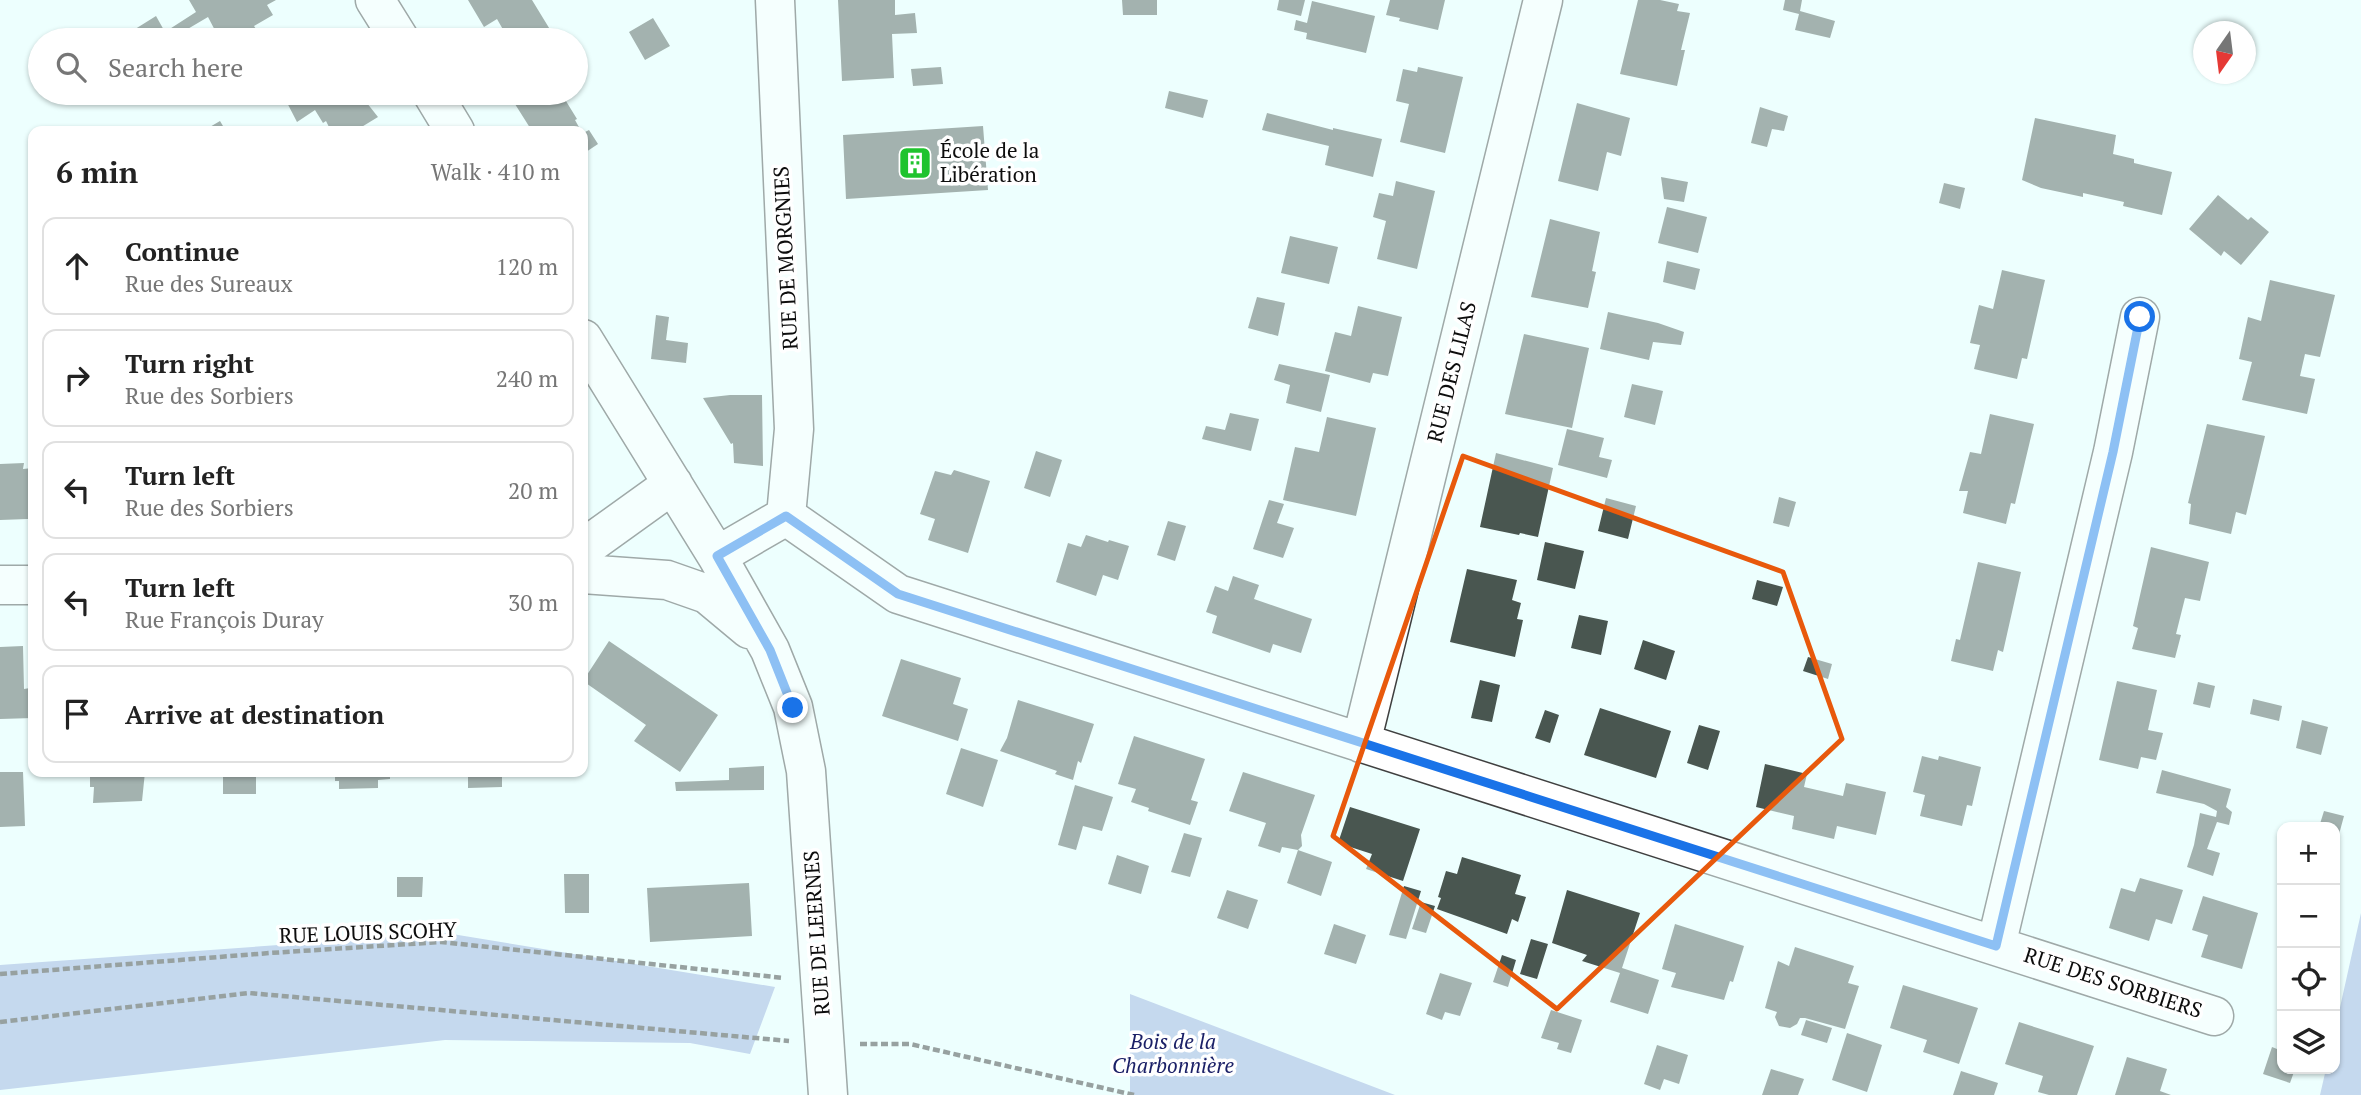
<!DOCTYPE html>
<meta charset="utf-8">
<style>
:root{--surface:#fff;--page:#f2f2f2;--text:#222;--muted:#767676;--line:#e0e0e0}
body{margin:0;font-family:"PT Serif",serif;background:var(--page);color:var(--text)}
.controls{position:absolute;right:21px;bottom:21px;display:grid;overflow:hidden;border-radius:14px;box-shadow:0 2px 5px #0004}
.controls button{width:63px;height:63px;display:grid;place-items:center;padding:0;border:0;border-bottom:2px solid var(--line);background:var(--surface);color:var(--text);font:35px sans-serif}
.compass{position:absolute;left:2193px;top:21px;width:63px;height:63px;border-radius:50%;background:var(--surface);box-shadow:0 2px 5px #0004;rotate:194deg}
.stop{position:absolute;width:21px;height:21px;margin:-16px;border:5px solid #1a73e8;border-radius:50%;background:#fff}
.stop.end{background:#1a73e8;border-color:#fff;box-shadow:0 2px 7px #0008}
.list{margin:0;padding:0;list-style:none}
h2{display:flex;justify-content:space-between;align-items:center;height:91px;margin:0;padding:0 28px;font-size:30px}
h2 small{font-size:23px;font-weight:400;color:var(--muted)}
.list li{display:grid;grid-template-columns:46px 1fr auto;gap:21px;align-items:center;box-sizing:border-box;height:98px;margin:0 14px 14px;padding:0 14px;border:2px solid var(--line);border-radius:14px}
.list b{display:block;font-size:26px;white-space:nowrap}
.list p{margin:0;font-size:23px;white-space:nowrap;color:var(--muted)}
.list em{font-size:23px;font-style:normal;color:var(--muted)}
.icon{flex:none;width:38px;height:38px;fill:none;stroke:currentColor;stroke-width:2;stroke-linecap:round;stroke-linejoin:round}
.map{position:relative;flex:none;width:2361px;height:1095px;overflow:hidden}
.search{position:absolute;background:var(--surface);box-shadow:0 2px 5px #0004;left:28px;top:28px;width:560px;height:77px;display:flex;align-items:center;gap:18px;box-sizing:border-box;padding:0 24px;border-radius:38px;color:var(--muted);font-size:26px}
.panel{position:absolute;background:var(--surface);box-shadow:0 2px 5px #0004;left:28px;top:126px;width:560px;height:651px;border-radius:14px}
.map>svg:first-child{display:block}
.forest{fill:#94aadc}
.building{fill:#495650}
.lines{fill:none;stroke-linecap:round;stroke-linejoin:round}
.minor-casing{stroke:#404040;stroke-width:41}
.path{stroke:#2f2f2f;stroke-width:4.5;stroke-dasharray:7 3.5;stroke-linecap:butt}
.minor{stroke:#fff;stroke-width:38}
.route{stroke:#1a73e8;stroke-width:9}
.marked{fill:none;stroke:#e8590c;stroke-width:5;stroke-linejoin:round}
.labels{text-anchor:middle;stroke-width:7;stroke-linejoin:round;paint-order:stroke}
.poi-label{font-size:21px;fill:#0d0d0d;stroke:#fff;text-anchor:start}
.street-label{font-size:21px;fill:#0d0d0d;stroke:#fff}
.park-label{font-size:21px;font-style:italic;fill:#1b2067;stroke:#fff}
</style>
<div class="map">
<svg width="2361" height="1095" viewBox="0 0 2361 1095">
<rect width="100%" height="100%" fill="#edfffe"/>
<!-- forest -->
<path class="forest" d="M2361,913V1095H2320L2326,1069H2335V1030Z
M446,933L775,987L750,1054L690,1043L445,1040L0,1090V965Z
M1130,994L1395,1095H1130Z"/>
<!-- building -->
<path class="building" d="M189,0H276L267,5L273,15L254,26L256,29L241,38L235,28L219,38L208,17L169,40H138L132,31L156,16L165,32L196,12Z
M468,0H532L554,36L547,40H509L497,19L484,27Z
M838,0H895V15L915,13L917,33L892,34L894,78L842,81Z
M1122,0H1157V15H1123Z
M1279,0H1305L1301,16L1277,10Z
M1390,0H1445L1438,30L1399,21L1400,18L1386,15Z
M1638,0H1660L1679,4L1677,11L1690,13L1681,50H1685L1677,86L1620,74Z
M1785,0H1802L1800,11L1835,21L1830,38L1795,30L1799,14L1783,10Z
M1312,1L1375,16L1366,53L1306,39L1307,33L1294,30L1296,20L1307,23Z
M653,18L670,46L645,60L629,32Z
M941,67L943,84L913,86L911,69Z
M1418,67L1463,77L1445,153L1400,142L1409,104L1396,101L1403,69L1417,72Z
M1169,91L1208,100L1203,118L1165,108Z
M282,93H359L378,117L355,131H331L326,121L323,123L315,110L297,122Z
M508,93H561L577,119L575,120L580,129L577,131H532Z
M1577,103L1630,118L1621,156L1607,152L1598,191L1558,181Z
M1760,107L1788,116L1784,131L1772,129L1767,147L1751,143Z
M1267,113L1333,130V128L1382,139L1373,177L1325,165L1329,146L1262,130Z
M2035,118L2116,135L2113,154L2134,159V163L2172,172L2162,215L2123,206L2124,202L2083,193V197L2041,188L2022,180Z
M220,121L226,131H203Z
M983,126L988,190L846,199L843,135Z
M589,130L598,144L583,154V133Z
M1661,177L1688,182L1684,202L1664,199Z
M1396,181L1435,191L1417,269L1377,259L1386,221L1373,217L1379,193L1393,196Z
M1944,183L1965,188L1960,209L1939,203Z
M2218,195L2248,220L2251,217L2269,232L2241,265L2224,251L2221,256L2189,229Z
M1667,207L1707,217L1698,253L1658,243Z
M1550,219L1600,232L1592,271L1596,272L1588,308L1531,297Z
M1290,236L1338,247L1329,284L1281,273Z
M1667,261L1700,269L1695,290L1663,282Z
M2002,270L2045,280L2027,359L2022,358L2017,379L1974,369L1980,345L1970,343L1979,305L1993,309Z
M2270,280L2335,295L2320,357L2305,354L2300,376L2315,379L2307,414L2242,400L2252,362L2239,359L2248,317L2261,321Z
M1257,297L1285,303L1278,336L1248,328Z
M1358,306L1402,317L1388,376L1373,373L1370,383L1325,371L1335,332L1351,336Z
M1608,312L1658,323L1684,332L1681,345L1653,342L1649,360L1600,349Z
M656,315L669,317L666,340L688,343L686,363L651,359Z
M1524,334L1589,348L1572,428L1505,414Z
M1279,364L1330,375L1321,412L1286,403L1290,385L1274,380Z
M1632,384L1663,391L1655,425L1624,417Z
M730,395H762L763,466L734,463L733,443L731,444L703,398Z
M1230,413L1259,419L1251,451L1202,439L1206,426L1225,430Z
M1990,414L2034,424L2015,504L2011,503L2006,524L1963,513L1968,491H1959L1970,452L1981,454Z
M1327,417L1376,428L1356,516L1283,500L1295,447L1319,452Z
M2207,424L2265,436L2246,515L2236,512L2231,534L2189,524L2191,504L2188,503Z
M1567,429L1604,438L1599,457L1612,460L1607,478L1558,465Z
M1036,451L1062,460L1050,497L1024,488Z
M1496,453L1553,468L1538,537L1520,533L1519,535L1480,527Z
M24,463L23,469L33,468V505H28V519L0,520V464Z
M954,470L990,481L968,553L928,540L935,519L920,514L935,471L951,475Z
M1779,497L1796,502L1789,527L1773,523Z
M1606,498L1636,506L1628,539L1598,531Z
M1269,500L1284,504L1277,523L1294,528L1283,558L1253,549Z
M1168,521L1186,526L1175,561L1157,555Z
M1086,535L1108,542L1109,540L1129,546L1118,580L1103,575L1096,596L1056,582L1068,543L1081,547Z
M1545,542L1584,551L1575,589L1537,580Z
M2151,547L2209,562L2200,601L2185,598L2176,634L2181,635L2175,658L2132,649L2138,628L2133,626Z
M1978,562L2021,572L2003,652L1998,650L1993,671L1951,661L1956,639L1960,640Z
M1467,569L1517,580L1512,600L1521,603L1517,619L1523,620L1515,657L1450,642Z
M1233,576L1259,585L1254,599L1312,619L1301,653L1273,644L1270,653L1212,633L1217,616L1206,612L1215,586L1228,591Z
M1757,580L1783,587L1777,606L1752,599Z
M1579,615L1608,621L1601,655L1571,648Z
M1643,640L1675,651L1666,680L1634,669Z
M609,641L718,715L680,772L634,741L646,725L583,681Z
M23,646L24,689L30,688V704H33V718L0,719V647Z
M1808,657L1832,664L1828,679L1803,671Z
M901,659L961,678L953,704L968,709L958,741L882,716Z
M1480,680L1500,685L1492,722L1471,718Z
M2117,681L2157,690L2148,730L2163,733L2156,760L2141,757L2138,769L2099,760Z
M2198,682L2215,686L2210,708L2193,704Z
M2253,699L2282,706L2279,721L2250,714Z
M1018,700L1094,724L1081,763L1078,761L1073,780L1055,774L1057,771L1000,751L1007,738Z
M1600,708L1671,731L1656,778L1584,755Z
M1545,710L1559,715L1550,743L1535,738Z
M2302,720L2328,727L2321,755L2296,748Z
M1699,725L1720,731L1708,770L1687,763Z
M1134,736L1205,759L1191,800L1198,802L1190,825L1148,811L1149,808L1131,802L1136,789L1118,784Z
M961,748L998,760L983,807L946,794Z
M1922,756L1938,760L1939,756L1981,767L1972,806L1967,805L1962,826L1920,816L1925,795L1913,792Z
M1765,764L1807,774L1804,787L1843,796L1846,783L1886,792L1876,835L1837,826L1834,839L1792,829L1794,816L1756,807Z
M764,766V790L676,791L675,782L729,780V768Z
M2162,770L2231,789L2226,807L2232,812L2229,825L2217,822L2207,849L2220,853L2213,876L2187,867L2194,845L2200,813L2216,817L2217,811L2204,804L2156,793Z
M0,772H23L25,826L0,827Z
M90,772H145L142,801L93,803L94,787H90Z
M223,772H256V794H223Z
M335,772H390V779L378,780V788L339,789V781H335Z
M468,772H502V787L468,788Z
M1243,772L1315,795L1301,835L1302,846L1298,850L1282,847L1280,853L1258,846L1266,823L1229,811Z
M1075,785L1113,797L1102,831L1083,826L1076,850L1058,845Z
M1350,807L1420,829L1403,881L1366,869L1372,854L1338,843Z
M2324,811L2344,816L2338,838L2335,837V827H2319Z
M1184,833L1202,838L1190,877L1171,872Z
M1298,850L1332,862L1321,896L1287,883Z
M1117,855L1149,866L1141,894L1108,884Z
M1462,857L1521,875L1515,894L1526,897L1518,922L1512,919L1507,934L1437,909L1441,898L1438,897L1446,871L1457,874Z
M564,874H589V913H565Z
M397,877H423L422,897H397Z
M2140,878L2183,890L2172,924L2156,919L2149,941L2109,928L2121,888L2135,892Z
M749,883L752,936L650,942L647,888Z
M1404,886L1421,891L1406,939L1389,935Z
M1227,890L1258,900L1248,929L1217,918Z
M1567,890L1640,913L1622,968L1659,980L1648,1014L1610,1002L1620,973L1582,961L1587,955L1552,943Z
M2203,896L2258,913L2242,969L2201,957L2208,935L2192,930Z
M1421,902L1435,906L1426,933L1412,929Z
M1334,924L1366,935L1356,964L1324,954Z
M1675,924L1744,946L1733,982L1730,981L1724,1000L1671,987L1676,973L1662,969Z
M1531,939L1548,944L1537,979L1520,974Z
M1795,947L1854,966L1848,983L1859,986L1845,1029L1805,1018H1800L1797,1024L1790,1028L1779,1026L1775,1017L1777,1012L1765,1008L1778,961L1789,966Z
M1502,955L1516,960L1508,987L1493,982Z
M1440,973L1472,983L1460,1016L1445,1012L1442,1020L1426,1014Z
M1903,985L1978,1008L1959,1064L1923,1052L1927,1040L1890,1028Z
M1551,1010L1582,1020L1571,1053L1557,1049L1559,1043L1541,1038Z
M1806,1020L1832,1028L1827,1043L1801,1035Z
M2019,1022L2094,1046L2077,1095H2049L2038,1092L2043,1076L2005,1064Z
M1847,1033L1882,1045L1867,1092L1832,1080Z
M1657,1045L1688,1055L1679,1084L1664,1079L1660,1090L1644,1084Z
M2272,1047L2282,1051V1069H2295L2290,1083L2263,1074Z
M2127,1057L2167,1069L2160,1091L2171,1095H2115Z
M1771,1069L1804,1079L1798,1095H1762Z
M1961,1071L1998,1083L1994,1095H1953Z"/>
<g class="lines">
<defs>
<path id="minor" d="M375,0L400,40
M775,0L794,429L786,516
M432,93L455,131
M583,339L717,556L770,650L793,707L806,771L828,1095
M583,546L595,540L673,484
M717,556L786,516L898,594L2214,1016
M583,574L667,580L707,594L749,629
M0,585H33
M1361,743L1543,0
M1996,946L2113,452L2140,317"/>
</defs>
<!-- minor casing -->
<use href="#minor" class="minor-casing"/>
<!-- path -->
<path class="path" d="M0,974L270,953L441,942L784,978
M0,1022L249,993L789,1041
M860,1044H910L1134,1095"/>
<!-- minor -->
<use href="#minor" class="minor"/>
</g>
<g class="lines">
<!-- route -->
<path class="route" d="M793,708L770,650L717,556L786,516L898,594L1996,946L2113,452L2140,317"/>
</g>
<!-- marked area -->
<path d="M0 0H2361V1095H0ZM1463,456L1783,572L1842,739L1557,1009L1333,836Z" fill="#edfffe" fill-opacity=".55" fill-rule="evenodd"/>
<path class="marked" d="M1463,456L1783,572L1842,739L1557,1009L1333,836Z"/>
<!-- icons -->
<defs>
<symbol id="building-square" viewBox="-11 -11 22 22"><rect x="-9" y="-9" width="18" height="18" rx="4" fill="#1fc32e" stroke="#fff"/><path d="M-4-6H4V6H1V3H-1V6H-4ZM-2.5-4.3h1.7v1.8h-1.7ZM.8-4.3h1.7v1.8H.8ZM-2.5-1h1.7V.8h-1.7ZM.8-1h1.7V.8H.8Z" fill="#fff"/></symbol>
</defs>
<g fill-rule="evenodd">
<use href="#building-square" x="896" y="144" width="38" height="38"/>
</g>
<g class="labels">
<!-- poi labels -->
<g class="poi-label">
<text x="940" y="158">École de la<tspan x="940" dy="24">Libération</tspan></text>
</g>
<!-- street labels -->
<g class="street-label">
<text transform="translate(786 258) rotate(-93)" y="7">RUE DE MORGNIES</text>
<text transform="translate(1452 372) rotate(-76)" y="7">RUE DES LILAS</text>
<text transform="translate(368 933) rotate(-2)" y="7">RUE LOUIS SCOHY</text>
<text transform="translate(817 933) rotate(-94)" y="7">RUE DE LEERNES</text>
<text transform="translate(2113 983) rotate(18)" y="7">RUE DES SORBIERS</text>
</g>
<!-- park labels -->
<g class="park-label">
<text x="1173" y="1049">Bois de la<tspan x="1173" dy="24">Charbonnière</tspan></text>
</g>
</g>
</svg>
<div class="controls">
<button>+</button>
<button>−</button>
<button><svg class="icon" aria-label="locate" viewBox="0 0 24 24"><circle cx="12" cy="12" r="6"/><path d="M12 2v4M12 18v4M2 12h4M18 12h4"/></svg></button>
<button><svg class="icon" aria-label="layers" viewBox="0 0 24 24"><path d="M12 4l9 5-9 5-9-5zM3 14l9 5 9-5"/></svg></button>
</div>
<svg class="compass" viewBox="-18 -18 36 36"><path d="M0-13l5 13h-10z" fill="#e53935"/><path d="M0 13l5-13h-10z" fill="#767676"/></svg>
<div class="stop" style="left:2140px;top:317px"></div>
<div class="stop end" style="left:793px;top:708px"></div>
<div class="search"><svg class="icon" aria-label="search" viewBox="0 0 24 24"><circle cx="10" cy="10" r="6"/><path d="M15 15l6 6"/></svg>Search here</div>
<section class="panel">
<h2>6 min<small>Walk · 410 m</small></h2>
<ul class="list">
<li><svg class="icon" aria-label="ahead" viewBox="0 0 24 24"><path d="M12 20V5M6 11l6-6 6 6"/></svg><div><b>Continue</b><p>Rue des Sureaux</p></div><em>120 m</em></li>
<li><svg class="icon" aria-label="right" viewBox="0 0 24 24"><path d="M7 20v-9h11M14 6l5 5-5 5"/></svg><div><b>Turn right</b><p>Rue des Sorbiers</p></div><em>240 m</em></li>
<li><svg class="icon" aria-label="left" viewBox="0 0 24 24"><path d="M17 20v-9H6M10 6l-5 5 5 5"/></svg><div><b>Turn left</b><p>Rue des Sorbiers</p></div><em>20 m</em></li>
<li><svg class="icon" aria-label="left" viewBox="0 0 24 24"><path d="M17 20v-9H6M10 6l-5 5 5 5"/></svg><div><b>Turn left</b><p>Rue François Duray</p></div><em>30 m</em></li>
<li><svg class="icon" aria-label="arrive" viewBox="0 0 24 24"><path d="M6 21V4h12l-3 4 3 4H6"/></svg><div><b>Arrive at destination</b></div></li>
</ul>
</section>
</div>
